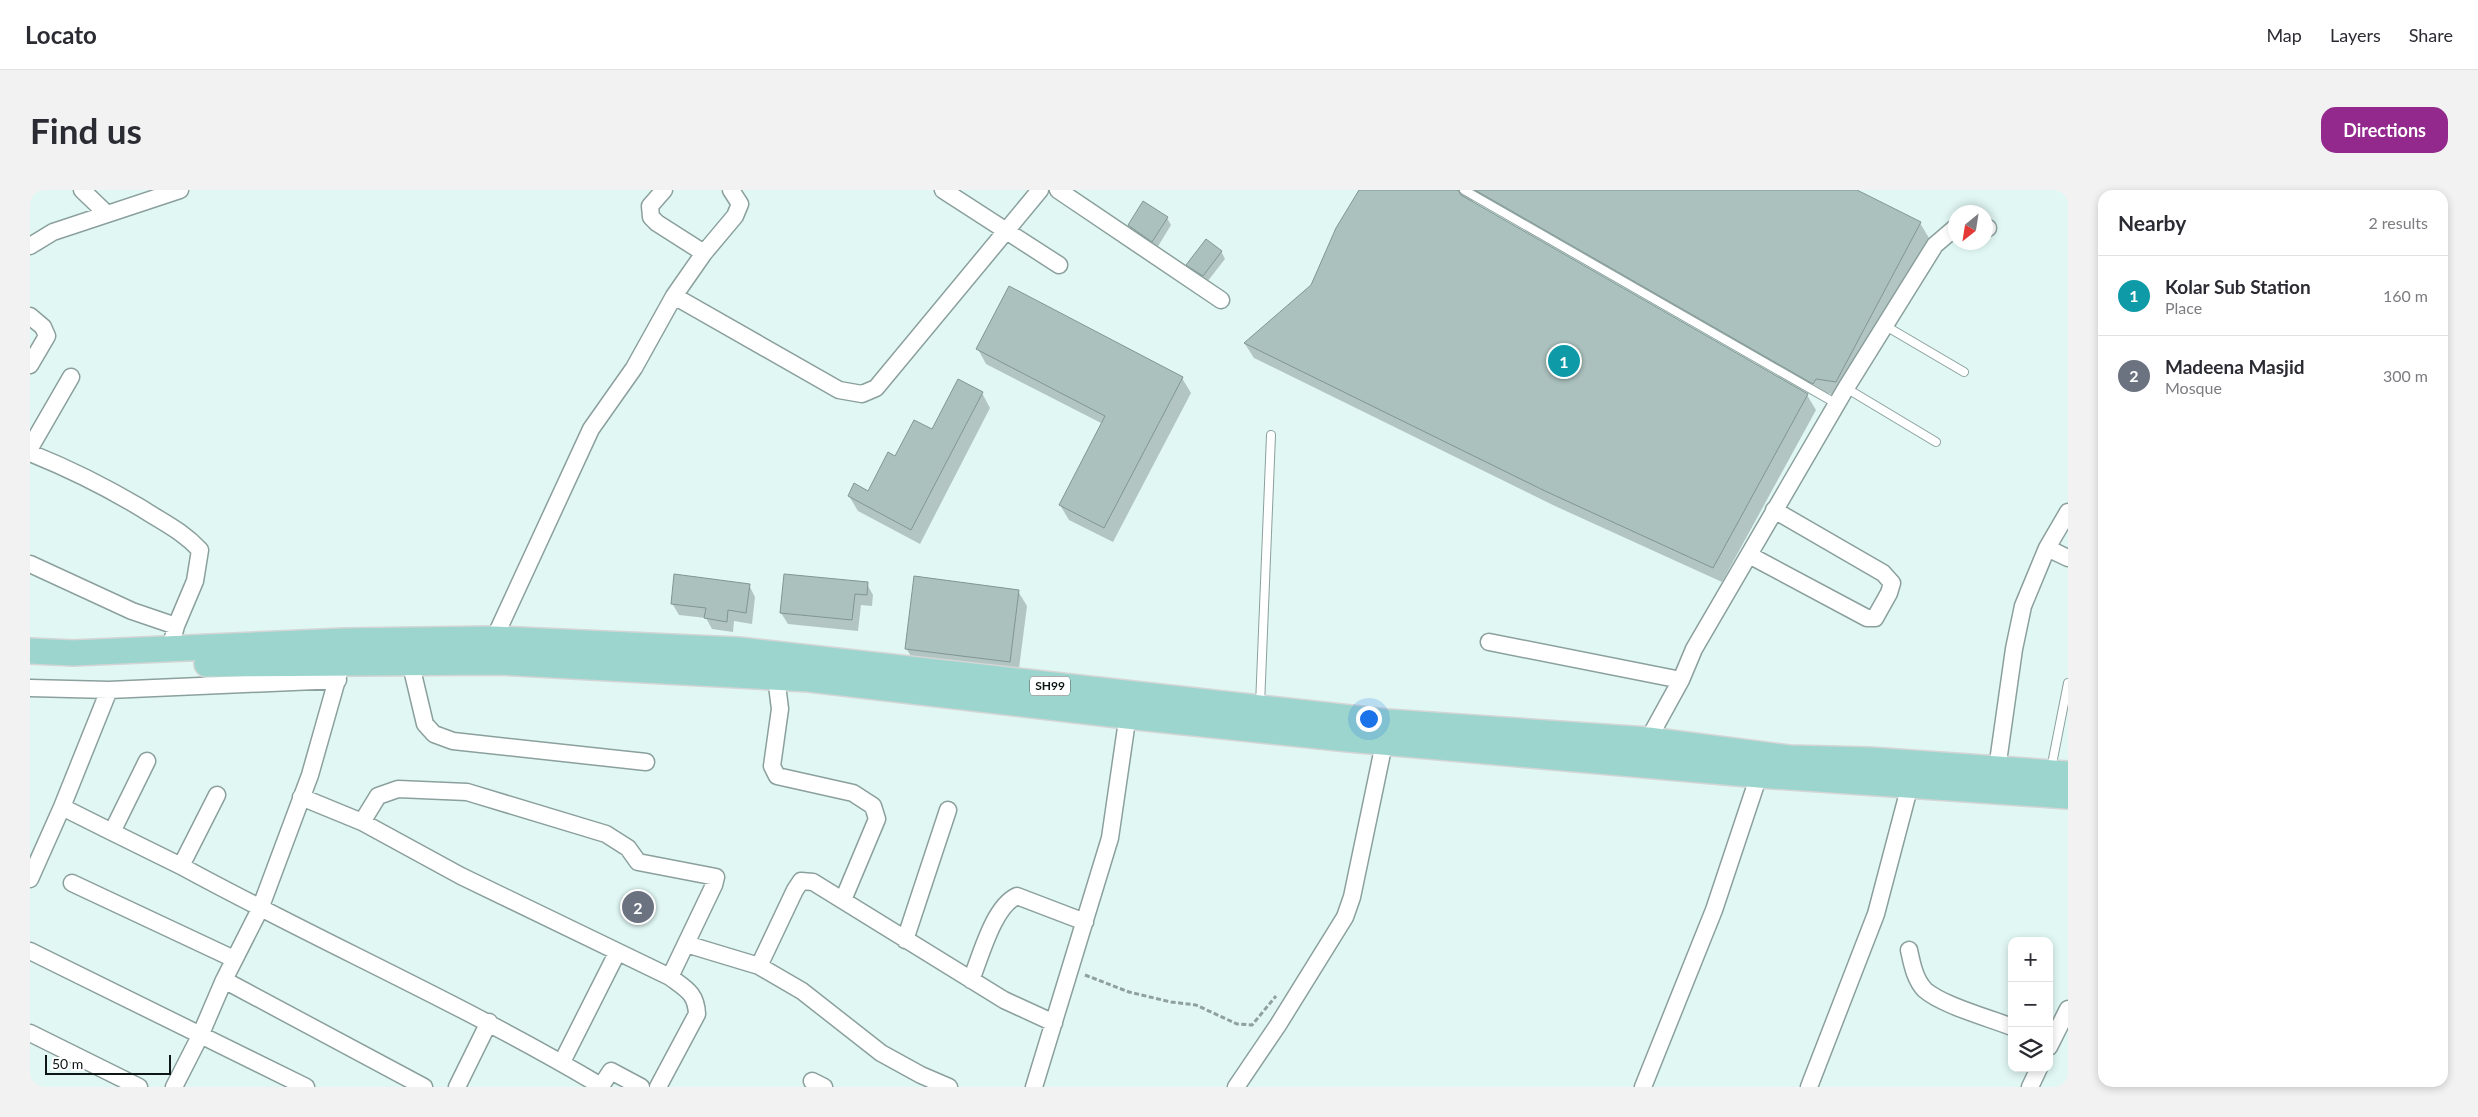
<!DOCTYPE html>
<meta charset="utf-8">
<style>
:root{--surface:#fff;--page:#f2f2f3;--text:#2b2b33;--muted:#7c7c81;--line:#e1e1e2;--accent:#93298c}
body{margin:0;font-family:Lato,sans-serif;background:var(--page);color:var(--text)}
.controls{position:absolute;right:15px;bottom:15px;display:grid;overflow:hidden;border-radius:10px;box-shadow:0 2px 8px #0003}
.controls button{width:45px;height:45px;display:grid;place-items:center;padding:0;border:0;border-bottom:1px solid var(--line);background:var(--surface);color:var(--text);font:25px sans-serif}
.compass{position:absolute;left:1918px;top:15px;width:45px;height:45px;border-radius:50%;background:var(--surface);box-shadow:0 2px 8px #0003;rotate:210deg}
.scale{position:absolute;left:15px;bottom:12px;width:126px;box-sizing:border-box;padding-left:5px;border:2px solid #0e1615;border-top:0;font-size:14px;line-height:18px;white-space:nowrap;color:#0e1615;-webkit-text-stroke:4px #fff;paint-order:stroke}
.you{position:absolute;left:1338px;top:528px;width:18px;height:18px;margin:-12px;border:4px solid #fff;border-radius:50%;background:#1a73e8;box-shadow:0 0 0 8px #1a73e833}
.badge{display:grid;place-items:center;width:32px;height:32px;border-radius:50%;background:var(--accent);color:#fff;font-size:16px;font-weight:700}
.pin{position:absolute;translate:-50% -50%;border:2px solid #fff;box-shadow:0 1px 5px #0006}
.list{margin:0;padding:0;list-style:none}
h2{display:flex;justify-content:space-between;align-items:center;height:65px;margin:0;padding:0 20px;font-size:21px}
h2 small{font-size:16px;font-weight:400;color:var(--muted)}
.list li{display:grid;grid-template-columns:32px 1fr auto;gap:15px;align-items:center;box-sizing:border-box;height:80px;padding:0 20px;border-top:1px solid var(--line)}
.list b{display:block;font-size:19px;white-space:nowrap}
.list p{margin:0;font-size:16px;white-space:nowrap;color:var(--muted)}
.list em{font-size:16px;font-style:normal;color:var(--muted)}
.icon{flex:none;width:28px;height:28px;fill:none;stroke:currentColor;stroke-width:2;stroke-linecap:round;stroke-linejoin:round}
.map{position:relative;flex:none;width:2038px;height:897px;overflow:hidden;border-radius:15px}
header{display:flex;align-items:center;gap:30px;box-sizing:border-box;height:70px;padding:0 25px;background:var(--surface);border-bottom:1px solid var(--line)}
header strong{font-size:24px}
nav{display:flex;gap:28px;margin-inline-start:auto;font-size:18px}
.intro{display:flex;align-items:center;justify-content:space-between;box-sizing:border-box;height:120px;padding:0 30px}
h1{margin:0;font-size:35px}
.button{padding:12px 22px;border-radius:15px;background:var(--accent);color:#fff;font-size:18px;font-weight:700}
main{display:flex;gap:30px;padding:0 30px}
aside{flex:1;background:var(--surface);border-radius:15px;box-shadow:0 2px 8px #0003}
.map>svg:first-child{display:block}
.shadow{fill:#0003}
.building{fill:#abc1bd;stroke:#809692}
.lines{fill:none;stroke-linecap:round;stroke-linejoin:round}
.lane-casing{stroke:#8ba09d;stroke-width:10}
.street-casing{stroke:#8ba09d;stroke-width:19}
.primary-casing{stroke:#d4d5d5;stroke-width:28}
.path{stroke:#8fa09d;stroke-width:3;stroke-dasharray:5 2.5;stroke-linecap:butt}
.lane{stroke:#fff;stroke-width:8}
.street{stroke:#fff;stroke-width:16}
.primary{stroke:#9bd5ce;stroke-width:25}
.labels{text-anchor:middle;stroke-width:4.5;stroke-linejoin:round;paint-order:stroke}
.shield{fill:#fff;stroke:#565c5b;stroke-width:1}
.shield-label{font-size:12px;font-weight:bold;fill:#0e1615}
</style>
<header>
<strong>Locato</strong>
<nav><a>Map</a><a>Layers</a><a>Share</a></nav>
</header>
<div class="intro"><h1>Find us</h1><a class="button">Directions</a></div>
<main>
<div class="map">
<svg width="2038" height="897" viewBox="0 0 2038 897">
<rect width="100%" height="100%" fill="#e0f7f3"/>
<!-- shadow -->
<path class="shadow" d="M1330,0H1824L1890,33L1899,48L1815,206L1795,203L1446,10L1440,11L1777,205L1786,220L1692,392L1525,316L1224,168L1215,154L1282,96Z
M1137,28L1141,35L1127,58L1103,42L1099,35Z
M1191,61L1195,69L1177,92L1162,82L1158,75Z
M948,159L1152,188L1161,203L1083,352L1039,330L1030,315L1073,234L956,174Z
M952,203L960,218L890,354L828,321L819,306L838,302L866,268Z
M837,394L843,405L842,416L831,415L828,441L758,434L751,423Z
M719,395L725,407L722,434L704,431L703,442L682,439L676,428L649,425L642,413Z
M988,401L997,416L988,486L885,473L876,458Z"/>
<!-- building -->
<path class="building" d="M1329,0H1428L1431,5L1778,204L1683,378L1515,301L1214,153L1281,95L1306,38Z
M1445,0H1827L1891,32L1806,192L1786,189L1783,194Z
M1113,11L1138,27L1122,52L1098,35Z
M1176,49L1192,61L1173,86L1156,75Z
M979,96L1153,187L1074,338L1029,315L1075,226L946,159Z
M928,189L953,202L881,340L818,306L824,293L838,301L858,262L865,266L884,230L902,239Z
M644,384L720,394L716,423L698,420L697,432L674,428L676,418L641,414Z
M754,384L838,392L837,405L825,404L822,430L750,423Z
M884,386L989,400L980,472L875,459Z"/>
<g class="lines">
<defs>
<path id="lane" d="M1434,0L1807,214
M1854,135L1934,182
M1816,198L1906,252
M1230,515L1241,245
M2021,579L2038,493"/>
<path id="street" d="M52,0L77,24
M634,0L620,16L621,27L627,33L674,63
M913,0L1029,75
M1028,0L1191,110
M1956,38H1958
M0,56L23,42L150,0
M644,106L809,200L832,204L846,198L1010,0
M0,126L13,137L17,146L0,175
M0,258L41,187
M0,263C40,279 74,296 111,318C134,333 151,340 170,360L165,391L146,436L140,459
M2017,358L2038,368
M1719,365L1837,428H1845L1859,403L1862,393L1853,383L1744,320
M0,374L102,421L146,436
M464,449L561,239L604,178L644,106L674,63L705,26L710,14L701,0
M1459,452L1651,490
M380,471L395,534L404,544L423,551L616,572
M746,487L750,519L742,576L747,586L823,603L843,616L847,629L813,710
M0,498L79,500L308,490
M79,500L32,617L82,642
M117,571L82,642L151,676
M1612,574L1618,550L1651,490L1664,459L1816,198L1905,55L1926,37
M1967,579L1984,459L1993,416L2017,358L2038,322
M187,605L151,676C290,752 435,815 571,896L581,881L611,897
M271,607L332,632L431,686L640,787C656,799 666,803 667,824L628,897
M332,632L348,606L368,599L437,602L576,644L598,658L608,672L686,687L684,695L640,787
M0,689L32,617
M42,693L204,769
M875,750L918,620
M656,754L729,776L772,801L851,863L891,885L919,897
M1879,760C1882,774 1885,790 1895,800C1912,815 1959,828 1982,837
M0,761L276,897
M729,776L765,700L771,691L783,692L974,810L1024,833
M194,790L394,897
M941,790C951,766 963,717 987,706L1055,732
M0,843L109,897
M2019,857L2038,819
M532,872L587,763
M782,891L794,897
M144,897L170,846L194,790L230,719L280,585L314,465
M427,897L459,832
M1004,897L1080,648L1099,517
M1206,897L1248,835L1315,727L1322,707L1356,544
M1613,897L1684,720L1729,585
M1779,897L1846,724L1880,595
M2000,897L2009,878"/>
<path id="primary" d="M0,461L43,463L315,451L464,449L708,460L1357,532L1618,550L1759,568L1839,570L2038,584
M177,474L470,472L779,489L1097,526L1318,549L1729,585L2038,606"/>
</defs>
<!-- lane casing -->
<use href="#lane" class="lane-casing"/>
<!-- street casing -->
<use href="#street" class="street-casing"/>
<!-- primary casing -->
<use href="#primary" class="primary-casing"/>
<!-- path -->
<path class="path" d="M1055,785L1099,802L1141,812L1166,815L1207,834L1222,835L1246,806"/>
<!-- lane -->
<use href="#lane" class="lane"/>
<!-- street -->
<use href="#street" class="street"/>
<!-- primary -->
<use href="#primary" class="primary"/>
</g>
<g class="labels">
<!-- shield labels -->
<rect class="shield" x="1000" y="486.5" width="40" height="19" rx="4"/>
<g class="shield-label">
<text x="1020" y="500">SH99</text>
</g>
</g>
</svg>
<div class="controls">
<button>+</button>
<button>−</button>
<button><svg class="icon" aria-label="layers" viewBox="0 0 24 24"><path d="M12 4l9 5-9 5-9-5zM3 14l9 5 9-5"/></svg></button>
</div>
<svg class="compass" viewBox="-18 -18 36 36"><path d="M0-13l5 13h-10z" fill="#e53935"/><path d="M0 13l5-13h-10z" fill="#7c7c81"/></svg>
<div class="scale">50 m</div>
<div class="you"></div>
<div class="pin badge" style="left:1534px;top:171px;background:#0f9aa8">1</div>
<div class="pin badge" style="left:608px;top:717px;background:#6b7280">2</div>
</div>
<aside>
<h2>Nearby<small>2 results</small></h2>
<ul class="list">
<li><span class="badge" style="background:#0f9aa8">1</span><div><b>Kolar Sub Station</b><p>Place</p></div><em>160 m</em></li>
<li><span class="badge" style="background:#6b7280">2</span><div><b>Madeena Masjid</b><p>Mosque</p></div><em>300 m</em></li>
</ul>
</aside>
</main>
